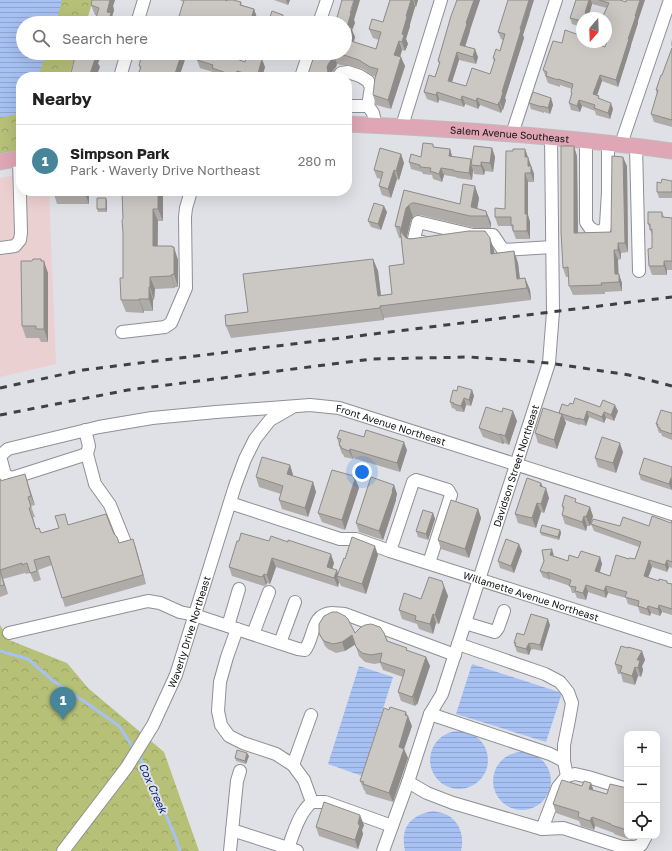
<!DOCTYPE html>
<meta charset="utf-8">
<style>
:root{--surface:#fff;--page:#f2f2f2;--text:#222;--muted:#767676;--line:#e0e0e0;--accent:#46859a}
body{margin:0;font-family:"Golos Text",sans-serif;background:var(--page);color:var(--text)}
.controls{position:absolute;right:12px;bottom:12px;display:grid;overflow:hidden;border-radius:8px;box-shadow:0 4px 16px #0002}
.controls button{width:36px;height:36px;display:grid;place-items:center;padding:0;border:0;border-bottom:1px solid var(--line);background:var(--surface);color:var(--text);font:20px sans-serif}
.compass{position:absolute;left:576px;top:12px;width:36px;height:36px;border-radius:50%;background:var(--surface);box-shadow:0 4px 16px #0002;rotate:199deg}
.you{position:absolute;left:362px;top:472px;width:14px;height:14px;margin:-10px;border:3px solid #fff;border-radius:50%;background:#1a73e8;box-shadow:0 0 0 6px #1a73e833}
.badge{display:grid;place-items:center;width:26px;height:26px;border-radius:50%;background:var(--accent);color:#fff;font-size:13px;font-weight:700}
.pin{position:absolute;translate:-50% -33px;filter:drop-shadow(0 1px 2px #0008)}
.pin::after{content:'';position:absolute;top:21px;width:14px;height:12px;background:inherit;clip-path:polygon(0 0,100% 0,50% 100%)}
.list{margin:0;padding:0;list-style:none}
h2{display:flex;justify-content:space-between;align-items:center;height:52px;margin:0;padding:0 16px;font-size:17px}
h2 small{font-size:13px;font-weight:400;color:var(--muted)}
.list li{display:grid;grid-template-columns:26px 1fr auto;gap:12px;align-items:center;box-sizing:border-box;height:72px;padding:0 16px;border-top:1px solid var(--line)}
.list b{display:block;font-size:15px;white-space:nowrap}
.list p{margin:0;font-size:13px;white-space:nowrap;color:var(--muted)}
.list em{font-size:13px;font-style:normal;color:var(--muted)}
.icon{flex:none;width:22px;height:22px;fill:none;stroke:currentColor;stroke-width:2;stroke-linecap:round;stroke-linejoin:round}
.map{position:relative;flex:none;width:672px;height:851px;overflow:hidden}
.search{position:absolute;background:var(--surface);box-shadow:0 4px 16px #0002;left:16px;top:16px;width:336px;height:44px;display:flex;align-items:center;gap:10px;box-sizing:border-box;padding:0 14px;border-radius:22px;color:var(--muted);font-size:15px}
.panel{position:absolute;background:var(--surface);box-shadow:0 4px 16px #0002;left:16px;top:72px;width:336px;height:124px;border-radius:16px}
.map>svg:first-child{display:block}
.industrial{fill:#ebd0d1}
.park{fill:url(#park-crowns)}
.water{fill:url(#water-rules)}
.lines{fill:none;stroke-linecap:round;stroke-linejoin:round}
.stream{stroke:#a7c1f3;stroke-width:3}
.minor-casing{stroke:#8e9095;stroke-width:14}
.major-casing{stroke:#bcbdbd;stroke-width:17}
.minor{stroke:#fff;stroke-width:12}
.major{stroke:#dfa6b5;stroke-width:15}
.rail{stroke:#3f4043;stroke-width:3;stroke-dasharray:7 7;stroke-linecap:butt}
.wall{fill:#afaba8}
.shaded-wall{fill:#8e8b88}
.building{fill:#cbc7c3;stroke:#8e8b88}
.labels{text-anchor:middle;stroke-width:4;stroke-linejoin:round;paint-order:stroke}
.street-label{font-size:10px;fill:#111214;stroke:#dfe1e6}
.water-label{font-size:11px;font-style:italic;fill:#001f7b;stroke:#dfe1e6}
</style>
<div class="map">
<svg width="672" height="851" viewBox="0 0 672 851">
<defs>
<pattern id="park-crowns" width="20" height="18" patternUnits="userSpaceOnUse"><rect width="20" height="18" fill="#b6c077"/><path d="M2 6a3 3 0 1 1 6 0M12 15a3 3 0 1 1 6 0" fill="none" stroke="#9ba466"/></pattern>
<pattern id="water-rules" width="6" height="5" patternUnits="userSpaceOnUse"><rect width="6" height="5" fill="#a7c1f3"/><path d="M0 2.5h6" fill="none" stroke="#8fa5cf"/></pattern>
</defs>
<rect width="100%" height="100%" fill="#dfe1e6"/>
<!-- industrial -->
<path class="industrial" d="M21,174V191H49L56,364L0,377V178Z"/>
<!-- park -->
<path class="park" d="M0,0H93L86,23H23V53H76L69,77H21V150L0,154Z
M0,625L9,640L67,663L88,688L164,752L199,851H0Z"/>
<!-- water -->
<path class="water" d="M0,0H62L56,23H23V53H46L38,77H21V113L0,118Z
M472,664L562,693L546,742L456,714Z
M359,666L393,677L362,776L328,764Z
M430 760a29 29 0 1 1 58 0a29 29 0 1 1-58 0Z
M493 781a29 29 0 1 1 58 0a29 29 0 1 1-58 0Z
M433,811C436,812 439,812 442,813C459,818 465,835 461,851H405C400,828 410,815 433,811Z"/>
<g class="lines">
<!-- stream -->
<path class="stream" d="M0,651L28,659L52,680L91,706L119,726L134,749
M138,756L144,764L175,836L180,851"/>
<defs>
<g id="minor">
<path d="M137,23L144,0"/>
<path d="M319,23L327,0"/>
<path d="M120,77L127,53"/>
<path d="M301,77L309,53"/>
<path d="M338,77L341,73L348,72L360,76L368,81L371,87L368,106L373,113L376,126"/>
<path d="M347,106H368"/>
<path d="M402,126L441,0"/>
<path d="M512,134L556,0"/>
<path d="M586,141V222L590,228L597,232L604,230L606,225L608,192V143"/>
<path d="M621,144L670,0"/>
<path d="M636,146L639,271"/>
<path d="M423,242L413,243L418,222L473,235H493L503,250L552,247"/>
<path d="M0,248L15,246L20,240L21,233L19,159"/>
<path d="M122,332L165,327L171,323L186,288L185,217L186,208L191,191"/>
<path d="M85,430L89,446L87,454L95,484L110,505L124,540"/>
<path id="s1" d="M87,454L12,478L5,475L0,456L8,449L99,427L152,418L216,412L310,405L339,408L672,514"/>
<path d="M230,503L340,539H356L390,551L413,482L416,480L448,490L451,495L429,563"/>
<path id="s2" d="M390,551L672,641"/>
<path d="M465,623L495,632L498,628L504,611"/>
<path d="M228,626L239,589"/>
<path d="M237,629L227,657L220,682L218,711L221,725L229,736L243,743L276,754L293,765L304,780L312,802"/>
<path d="M9,633L148,601L160,603L180,612L194,615L298,649L305,650C315,636 311,614 332,613C336,613 341,614 345,614L455,655"/>
<path d="M253,634L269,592"/>
<path d="M280,643L295,602"/>
<path d="M458,644L545,674L560,682L568,692L572,703L569,720L564,745V761L567,776"/>
<path d="M430,714L550,754L564,761"/>
<path d="M293,765L311,715"/>
<path d="M408,782L427,793L453,803L542,829L563,828L622,847H635L641,845L646,836"/>
<path d="M542,829L558,787L567,776L575,774L588,777L627,789"/>
<path d="M232,830L297,851"/>
<path d="M288,848C294,832 299,813 312,802H325L392,826"/>
<path id="s3" d="M63,851L127,767L153,725L176,675L235,486L245,459L255,439L270,420L291,408"/>
<path d="M230,851L237,781L240,771"/>
<path id="s4" d="M383,851L408,782L430,714L442,694L549,363L553,312L551,137"/>
</g>
<g id="major">
<path id="s5" d="M347,124C456,129 564,136 672,151"/>
<path d="M0,162L21,158"/>
</g>
</defs>
<!-- minor casing -->
<use href="#minor" class="minor-casing"/>
<!-- major casing -->
<use href="#major" class="major-casing"/>
<!-- minor -->
<use href="#minor" class="minor"/>
<!-- major -->
<use href="#major" class="major"/>
<!-- rail -->
<path class="rail" d="M0,388L83,370L672,297
M0,415L128,390L372,359L470,357L549,363L629,375L672,386"/>
</g>
<!-- wall -->
<path class="wall" d="M92,0H115L113,6L114,10L112,17L115,23H85L95,21L97,16L95,15L91,5Z
M180,0H225L241,2L242,5L254,9L257,18L255,23H177L184,2L181,1Z
M274,0H290L288,5Z
M390,0H418L416,7H415L410,24V26L406,39L408,44L405,51L402,50L400,57L405,66L391,109L376,105L373,95L376,77L373,76L363,69L347,65H341L337,64L336,67L332,72L331,77H307L315,53H345L336,21L354,20L355,23L352,30L355,37L354,42L376,49L379,40L373,38L369,29L383,22Z
M457,0H480L470,30V31L465,47L478,57L476,64L459,60L452,82L466,86L490,74L494,62L493,58L500,51L503,40L501,39L498,32L530,14L523,35L524,38L505,98L506,100L503,110H502L501,113L480,105L478,109L465,104L464,107L439,100L438,103L427,99L424,92L435,77L439,64L438,61Z
M576,0H620L638,21V23L631,45V46L618,87L602,81L597,95L600,99L613,109L610,119L596,115L595,111L582,106L580,112L571,110L569,103L571,95V92L572,89L560,85V87L548,83L543,70L562,43L582,42L605,47L609,35L606,34L607,8L592,4L589,15L582,18V27L572,24L570,18Z
M269,20L285,21L292,23H270Z
M672,39V127L654,122L651,114L657,94L656,90L662,75L672,48L671,44Z
M166,53H189L187,60L185,59L183,63L179,77H137L140,69L139,66L140,62L139,58L166,55Z
M271,53H290L289,58L285,57L284,59L272,55Z
M197,60L245,62L265,67L262,77H217L215,76L213,72L200,68Z
M551,98L553,105L550,114L544,112V113L531,109L529,103Z
M434,147L450,149L452,157L472,161L492,148L495,157L493,172L485,171L484,175L474,174L473,170L472,180L457,178L456,177L444,175L442,182L433,179L432,175L423,174L422,172L411,169L409,162L421,157Z
M525,149L534,174V182H528V215L530,222V239H516L511,226H498L495,217L505,209L513,151Z
M401,154L404,163L399,180L397,179L391,198L382,195L379,186L381,179L377,178L374,170Z
M577,156L578,233L611,232L627,166L628,252L621,253V259L618,260V274L622,283V291L605,292V294L573,295L569,286V277H566L563,268Z
M672,181V198H659L657,192L661,183Z
M404,190L460,204L479,198L477,209L486,211L491,223V228H474L420,215H416L413,217L411,220L406,238H490L494,250V253L514,251L518,263L520,279L525,278L530,290L531,300L384,318V320L231,338L226,326L248,312L373,259L378,271L381,295L392,294L404,264L401,238H399L395,226Z
M89,191V204H57L54,194Z
M122,191H167L163,192V221H158V246H172L178,260V287H175V288L155,289L154,300H153V311H144V313L126,312L121,300L123,278V219Z
M107,201V212H98L97,209Z
M387,212L381,230L371,227L368,221Z
M662,212L664,217L672,218V270H667V275H652L649,266L652,248V235L648,224Z
M41,259L48,273V342H41L39,338H26L22,326L32,261Z
M472,390L474,396L471,406L466,405L464,412L456,411L455,409L452,408L450,402L457,391Z
M573,404L600,407L618,411L614,421L606,418L604,423L589,417L586,426L580,424V425L565,420L566,423L557,449L538,443L535,433L559,413Z
M672,413V440L662,436L661,433H659L656,424Z
M517,421L509,445L504,443L503,444L483,437L479,428Z
M337,438L407,450L400,472L353,458V459L344,457L343,454H342L339,445V444Z
M623,452L616,473L598,467L595,458Z
M290,465L293,475V476L313,482L316,492L308,517L282,509L279,500L281,494L259,487L256,477Z
M672,467V490L641,480L639,474Z
M25,474L35,505L31,506L35,517H33L36,529L41,533L69,525L114,534L119,543L133,539L146,584L65,607L52,565L38,570L41,580L34,582L30,573L26,574L25,573L3,579L8,594L0,597V481Z
M354,476L359,488L345,530L322,522L318,513Z
M394,485L397,494L396,498V500L383,540L359,532L356,523Z
M543,488L549,498L544,513L541,512L536,528L518,523L515,514Z
M577,503L593,516L590,526H587L586,531L565,524L562,515L563,510L562,506Z
M478,509L481,518L469,558L441,549L438,540Z
M433,513L435,519L428,540L418,537L416,531Z
M672,521V568L669,567L667,572L652,567L648,578L659,581L672,584V615L662,612L660,616L651,613L650,616L640,613L638,607L628,604L626,598L608,593L606,598L588,592L586,600L577,598L575,593H572L570,586L550,579V580L543,577L540,571L554,556L568,561L578,558L600,557L602,564L600,572L610,576L629,559H635L639,547L594,531L591,524L620,526H649L671,523Z
M560,530L561,533L559,540L541,535L540,532Z
M237,541L334,563L332,569L338,574L345,559L378,555L366,594L341,586L339,582L338,587L276,567L270,584L267,583L266,585L264,586L232,576L229,567Z
M522,551L514,573L500,568L498,561Z
M442,581L448,596L439,624L436,623L433,634L419,629L417,624L402,619L399,610L421,599Z
M550,625L542,651L533,649V650L531,649L529,655L517,652L514,643L524,635Z
M319,633H384L388,641L408,651L426,657L430,666L417,705L416,704L415,706L401,701L398,692L403,677L383,670L380,663L374,664L365,662L359,656L355,644L345,651L336,653L328,649L325,646Z
M628,648L642,651L645,660L642,666L643,670L641,677L638,676L635,685L623,682L621,674H618L615,664Z
M412,726L404,749L408,758L393,802L366,794L365,791L364,790L360,781Z
M249,756L246,764L236,761L235,758Z
M591,783L593,790L607,794L627,788V836H637L636,839L631,840L614,834V833L595,826L594,830L581,826L579,821L556,813L553,804L582,786Z
M364,825L362,830L363,834L358,849L319,836L316,827Z"/>
<!-- shaded-wall -->
<path class="shaded-wall" d="M109,0H115L113,6L114,10L112,17L115,23H109L108,22L107,12Z
M286,0H290L288,5Z
M354,0H360L354,20L355,23L352,30L355,37L351,49L348,40L347,27Z
M411,0H413L415,7L410,24V26L406,39L408,44L405,51L402,42V34L406,16Z
M414,0H418L416,7Z
M474,0H480L470,30V31L463,53L460,45L466,23Z
M529,0H534L523,35L524,38L505,98L506,100L503,110L500,102L502,92Z
M589,0H591L592,4L588,18L585,13Z
M640,0H645L638,21V23L631,45V46L618,87L616,80L635,16Z
M254,9L257,18L255,23H250Z
M283,15L285,21L281,20Z
M399,41L402,50L398,64L394,55Z
M475,49L478,57L476,64L473,57Z
M457,52L459,60L450,88L448,81Z
M95,53H99L101,57L98,63L100,67L96,77H89Z
M181,53H183L185,59L184,63L181,55Z
M185,53H189L187,60Z
M282,53H283L285,57L284,59Z
M287,53H290L289,58Z
M181,55L184,63L179,77H176L175,74Z
M334,55L337,64L336,67L332,72L331,77H327V67L329,63Z
M401,57L405,66L391,109L388,100Z
M262,59L265,67L262,77H257Z
M237,71L239,77H236L235,76Z
M600,75L602,81L595,101L593,94Z
M437,92L439,100L438,103L436,95Z
M462,96L465,104L464,107L461,100Z
M477,98L480,105L478,109L476,101Z
M551,98L553,105L550,114L548,108Z
M579,100L582,106L580,112L577,106Z
M499,102L502,110L501,113L498,105Z
M611,103L613,109L610,119L608,113Z
M574,146L577,156L578,242L574,233Z
M492,148L495,157L493,172L490,163Z
M450,149L452,156V164L449,156Z
M525,149L531,166V174L525,157Z
M401,154L404,163L399,180L396,171Z
M623,157L627,166L628,252L625,243Z
M471,159L473,165H471L473,170L472,180L469,173Z
M481,162L485,171L484,175L481,166Z
M531,166L534,174V182L531,173Z
M441,168L444,175L442,182L439,174Z
M394,170L397,179L391,198L388,189Z
M525,173L528,182V215L530,222V239L527,231L525,214Z
M475,186L479,198L476,216L471,207Z
M85,191H89V204L85,194Z
M158,191H163V221L158,209Z
M106,198L107,201V212L106,209Z
M409,205L413,217L411,220L406,241L402,233L401,229L406,208Z
M384,206L387,212L381,230L378,224Z
M153,209L158,221L157,258L153,246Z
M486,211L491,223V228L487,216Z
M490,238L494,250L496,266L491,254Z
M618,243L621,253V259L618,250Z
M172,246L174,250V247L178,260V287L174,274Z
M614,250L618,260L619,283L615,274Z
M514,251L518,263L521,289L517,279Z
M41,259L44,268V261L48,273V342L44,329Z
M373,259L378,271L382,305L378,296Z
M664,261L667,270V275L664,266Z
M619,274L622,283V291L619,282Z
M171,275L175,287V288L171,276Z
M150,277L155,289L154,300L150,287Z
M525,278L530,290L531,300L527,288Z
M149,287L153,300V311L149,299Z
M139,299L144,311V313L139,300Z
M380,306L384,318V320L380,308Z
M472,390L474,396L471,406L469,400Z
M464,398L466,405L464,412L461,406Z
M615,405L618,411L614,421L611,415Z
M513,411L517,421L509,445L505,436Z
M587,411L589,417L586,426L584,420Z
M604,412L606,418L604,423L602,417Z
M562,414L566,423L557,449L554,440Z
M500,434L504,443L503,444L500,435Z
M404,442L407,450L400,472L397,463Z
M620,443L623,452L616,473L613,463Z
M350,449L353,458V459L349,451Z
M290,465L293,475L291,483L287,474Z
M25,474L28,484L35,505L31,496Z
M354,476L359,488L345,530L342,520Z
M671,478L672,480V490L669,484Z
M313,482L316,492L308,517L305,508Z
M541,483L545,492L546,488L549,498L544,513L541,504L540,486Z
M394,485L397,494L396,498V500L383,540L379,531Z
M537,503L541,512L536,528L532,518Z
M590,507L593,516L590,526L586,517Z
M478,509L481,518L469,558L465,549Z
M433,513L435,519L428,540L426,534Z
M584,516L587,526L586,531L582,522Z
M560,530L561,533L559,540L558,537Z
M133,539L136,548L146,584L143,575Z
M519,544L522,551L514,573L511,566Z
M375,546L378,555L366,594L362,584Z
M552,549L554,556L550,555Z
M331,554L334,563L330,576L327,567Z
M600,557L602,564L598,577L595,571Z
M272,558L276,567L270,584L267,575Z
M649,560L652,567L646,583L644,576Z
M667,560L669,567L667,572L665,565Z
M0,570L8,594L4,585Z
M337,570L339,577L337,576L339,582L338,587L334,578Z
M548,572L550,579V580L547,573Z
M264,574L267,583L266,585L263,576Z
M442,581L448,596L439,624L435,615Z
M586,585L588,592L586,600L583,593Z
M606,586L608,593L606,598L604,591Z
M659,605L662,612L660,616L658,609Z
M648,606L651,613L650,616L647,609Z
M433,614L436,623L433,634L430,624Z
M548,619L550,625L542,651L540,645Z
M352,635L356,644L345,651L342,642Z
M529,643L531,649L529,655L526,649Z
M642,651L645,660L642,666L643,670L641,677L638,668L637,660Z
M426,657L430,666L417,705L413,696Z
M635,667L638,676L635,685L632,676Z
M412,696L416,704L415,706L412,697Z
M406,712L408,718V716L412,726L403,752L404,749L408,758L393,802L389,793Z
M247,753L249,756L246,764L245,761Z
M591,783L594,792L589,789Z
M360,815L364,825L362,830L363,834L358,849L355,840L358,824Z
M592,817L595,826L594,830L590,821Z"/>
<!-- building -->
<path class="building" d="M92,0H110L107,12L111,13L108,22L105,21V23H85L86,19L95,21L99,8L91,5Z
M184,0H225L227,1V0H233L241,2L240,5L254,9L250,23H200L193,21V23H177Z
M342,0H354L350,13H351L347,27L352,28L348,40L376,49L381,32L369,29L372,19L383,22L390,0H411L406,16L407,17L402,34L404,35L402,42L399,41L394,55L401,57L388,100L373,95L375,78L378,69L370,67L359,60L344,55L337,56L334,55L333,58L329,63L327,67L328,72L327,77H307L315,53H345V23H336L337,21H336Z
M457,0H474L466,23L467,24L460,45L475,49L473,57L457,52L448,81L466,86L472,68L490,74L495,59L493,58L496,49L500,51L505,34L498,32L508,0H529L520,29L521,30L502,92H503L500,102H499L498,105L477,98L476,101L462,96L461,100L437,92L436,95L424,92L429,75L435,77L440,62L438,61L451,16Z
M576,0H589L585,13L600,18H582V21L570,18Z
M599,0H620L626,2V0H640L635,16H636L628,39H629L616,80L600,75L593,94L599,96L598,98L611,103L608,113L594,108L595,105L579,100L577,106L569,103L572,93L571,92L573,84L558,79V80L546,76L547,72L543,70L553,41L562,43L565,30L582,36V42H591L605,47L611,30L606,28V18H602L609,3Z
M272,11L283,15L281,20L292,23H274V22L269,20Z
M672,48V120L651,114L658,90H656L661,75H662Z
M76,53H95L94,55L96,56L89,77H70Z
M140,53H159L166,55V53H181V55L180,54L181,55L175,74H176V77H137L141,67L139,66L141,58H139Z
M200,53H220L245,62L247,55L262,59L257,77L237,71L235,76L212,68L213,65L197,60Z
M264,74L272,77H263Z
M533,92L551,98L548,108L542,106V107L529,103Z
M423,143L433,144V147L450,149L449,156L471,159L469,173L454,171V170L441,168L439,174L430,171L431,168L420,167V165L409,162L411,154L421,157Z
M474,146L492,148L490,163L481,162V166L471,165Z
M561,146H574V233L611,232L612,156L623,157L625,243H618V250H614L615,274H619V282L601,283L602,285L569,286L568,267L563,268L561,232Z
M380,148L401,154L396,171L394,170L388,189L379,186L383,172L374,170Z
M513,149H525V157H528V166H531V173H525V214H527V231H513V225H511V217H495V208L505,209L506,151H513Z
M662,179L672,181V192H657V182L661,183Z
M463,184L475,186L471,207L486,211L487,216H470L415,203H412L409,205L406,208L401,229L402,233L406,238L410,239L469,231H485L490,238L491,254L514,251L517,279L525,278L527,288L380,306V308L226,326L225,315L248,312L243,274L373,259L378,296L392,294L389,266L404,264L400,227L395,226L404,190L460,204Z
M54,191H85V194H54Z
M122,191H158V209H153V246H172V247H174V274L171,275V276L150,277V287H149V299H139V300H121L120,278H123V233L122,220L123,219Z
M97,198H106V209H97Z
M374,203L384,206L378,224L368,221Z
M648,212H662V217L672,218V261H664V266H649L648,249L652,248V229L650,230V224H648Z
M33,259H41V261H44V329H36V326H22L21,261H32Z
M458,386L472,390L469,400L464,398L461,406L454,404V403L450,402L453,390L457,391Z
M575,398L600,407L603,400L615,405L611,415L604,412L602,417L587,411L584,420L578,418V419L559,413L562,404L568,406L570,403L573,404Z
M486,407L502,412L503,408L513,411L505,436L500,434V435L479,428Z
M543,408L562,414L554,440L535,433Z
M661,410L672,413V434L660,430V428L657,426L658,424H656Z
M340,430L364,437L366,430L404,442L397,463L350,449L349,451L341,448V446L339,445L341,439L337,438Z
M602,437L620,443L613,463L595,458Z
M262,457L290,465L287,474L313,482L305,508L279,500L283,486L256,477Z
M644,458L672,467V478H671L669,484L639,474Z
M332,470L354,476L353,478L355,479L342,520L318,513Z
M25,474L31,496L28,497L31,507L29,508L36,529L39,528L41,533L59,528L55,516L65,514L68,525L106,514L114,534L117,537L119,543L133,539L143,575L62,598L49,556L34,560L37,571L30,573L27,563L22,565V563L0,570V481Z
M371,477L394,485L392,491H393L379,531L356,523Z
M527,478L541,483L540,486L546,488L541,504L537,503L532,518L515,514Z
M565,495L576,499L575,502L590,507L586,517L584,516L582,522L562,515L564,507L562,506Z
M451,500L478,509L465,549L438,540Z
M423,510L433,513L426,534L416,531Z
M652,516L671,523L672,521V562L667,560L665,565L649,560L644,576L659,581V579L667,581V583L672,584V609L659,605L658,609L648,606L647,609L638,606L639,601L625,597L627,592L606,586L604,591L586,585L583,593L575,591L576,587L569,586L571,580L548,572L547,573L540,571L544,561L542,550L552,549L550,555L568,561L569,555L578,558L581,551L600,557L595,571L610,576L616,555L629,559V558L635,559L641,542L591,524L593,519L620,526L623,517L649,526Z
M542,525L560,530L558,537L540,532Z
M241,533L269,541L271,536L288,542V540L331,554L327,567L337,570L334,578L272,558L267,575L264,574L263,576L261,577L229,567L237,541H239Z
M352,537L375,546L362,584L337,576L344,558L345,559Z
M506,539L519,544L511,566L498,561Z
M0,570L4,585L0,586Z
M429,577L442,581L444,587L435,615L433,614L430,624L415,620L416,616L399,610L404,593L421,599Z
M332,612H337L345,616L348,619L355,633L361,627L365,625L371,624L380,627L384,633L387,641L407,648L406,650L426,657L413,696H412V697L398,692L405,670L380,662L382,653L371,655L362,653L356,647L352,635L342,642L333,644L324,641L321,637L319,633V624L324,616Z
M531,614L548,619L540,645L531,643V644L529,643L526,649L515,646L516,643H514L517,633L524,635Z
M621,646L628,648V647L642,651L637,660H640L638,668L635,667L632,676L620,672L622,666L615,664Z
M390,707L406,712L405,715L408,716L399,747L404,749L389,793L363,784L364,782L360,781L384,708L389,710Z
M237,750L247,753L245,761L235,758Z
M562,780L582,786L584,781L591,783L589,789L607,794L610,784L627,788V830L611,825V824L592,817L590,821L578,817L579,812L553,804L561,782Z
M324,802L360,815L358,824L360,825L355,840L316,827Z"/>
<g class="labels">
<!-- street labels -->
<g class="street-label">
<text dy="4" stroke="none"><textPath href="#s5" startOffset="163">Salem Avenue Southeast</textPath></text>
<text dy="4" stroke="none"><textPath href="#s1" startOffset="506">Front Avenue Northeast</textPath></text>
<text dy="4" stroke="none"><textPath href="#s4" startOffset="408">Davidson Street Northeast</textPath></text>
<text dy="4" stroke="none"><textPath href="#s2" startOffset="148">Willamette Avenue Northeast</textPath></text>
<text dy="4" stroke="none"><textPath href="#s3" startOffset="255">Waverly Drive Northeast</textPath></text>
</g>
<!-- water labels -->
<g class="water-label">
<text transform="translate(153 788) rotate(66)" y="4">Cox Creek</text>
</g>
</g>
</svg>
<div class="controls">
<button>+</button>
<button>−</button>
<button><svg class="icon" aria-label="locate" viewBox="0 0 24 24"><circle cx="12" cy="12" r="6"/><path d="M12 2v4M12 18v4M2 12h4M18 12h4"/></svg></button>
</div>
<svg class="compass" viewBox="-18 -18 36 36"><path d="M0-13l5 13h-10z" fill="#e53935"/><path d="M0 13l5-13h-10z" fill="#767676"/></svg>
<div class="you"></div>
<div class="pin badge" style="left:63px;top:720px">1</div>
<div class="search"><svg class="icon" aria-label="search" viewBox="0 0 24 24"><circle cx="10" cy="10" r="6"/><path d="M15 15l6 6"/></svg>Search here</div>
<section class="panel">
<h2>Nearby<small></small></h2>
<ul class="list">
<li><span class="badge">1</span><div><b>Simpson Park</b><p>Park · Waverly Drive Northeast</p></div><em>280 m</em></li>
</ul>
</section>
</div>
